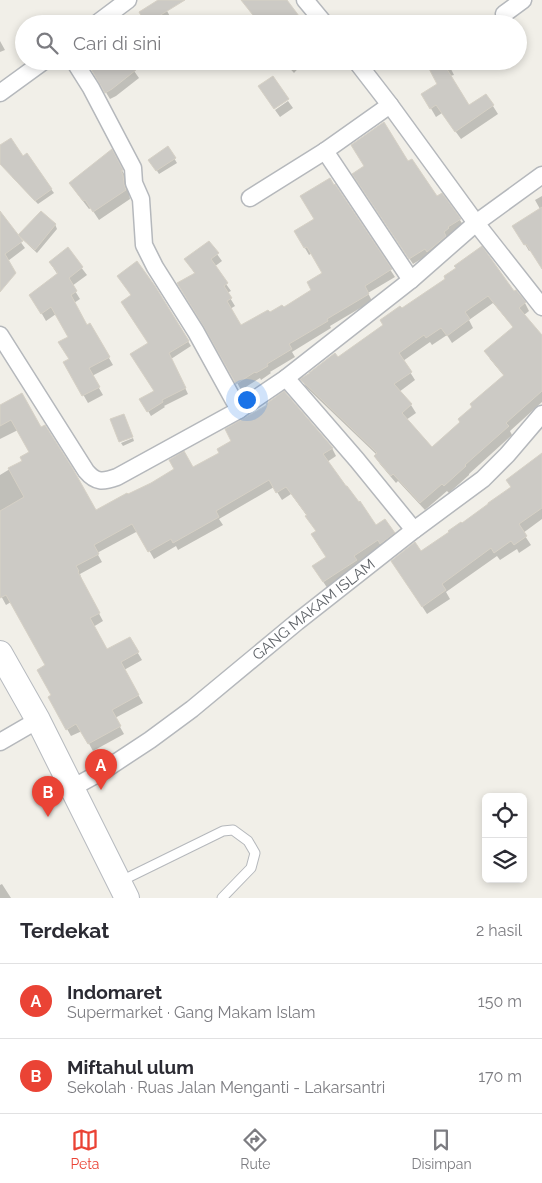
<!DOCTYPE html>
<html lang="id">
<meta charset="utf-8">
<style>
:root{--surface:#fff;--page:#f2f2f3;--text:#2b2b33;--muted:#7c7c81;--line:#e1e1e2;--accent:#ea4335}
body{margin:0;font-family:Raleway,sans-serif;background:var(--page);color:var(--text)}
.controls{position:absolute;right:15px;bottom:15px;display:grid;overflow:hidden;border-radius:8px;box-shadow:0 2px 8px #0003}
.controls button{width:45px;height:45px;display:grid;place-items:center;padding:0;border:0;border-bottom:1px solid var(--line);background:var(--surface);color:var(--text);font:25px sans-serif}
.you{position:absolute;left:246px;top:399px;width:18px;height:18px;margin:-12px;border:4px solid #fff;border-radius:50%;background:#1a73e8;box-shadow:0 0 0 8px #1a73e833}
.badge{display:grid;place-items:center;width:32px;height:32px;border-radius:50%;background:var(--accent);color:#fff;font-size:16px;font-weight:700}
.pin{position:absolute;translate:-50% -41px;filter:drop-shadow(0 1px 2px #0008)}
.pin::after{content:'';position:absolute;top:26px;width:18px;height:15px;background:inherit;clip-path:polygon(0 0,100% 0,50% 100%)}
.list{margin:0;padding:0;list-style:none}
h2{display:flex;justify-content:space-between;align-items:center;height:65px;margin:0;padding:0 20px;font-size:21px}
h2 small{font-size:16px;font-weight:400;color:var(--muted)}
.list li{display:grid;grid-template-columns:32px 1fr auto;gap:15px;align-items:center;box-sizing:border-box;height:75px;padding:0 20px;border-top:1px solid var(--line)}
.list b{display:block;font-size:19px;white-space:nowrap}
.list p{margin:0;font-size:16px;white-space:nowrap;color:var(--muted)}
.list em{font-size:16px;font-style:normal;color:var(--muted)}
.icon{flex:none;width:28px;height:28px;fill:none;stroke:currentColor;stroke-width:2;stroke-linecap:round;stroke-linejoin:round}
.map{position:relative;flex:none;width:542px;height:898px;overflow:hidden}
.search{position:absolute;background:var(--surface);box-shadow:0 2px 8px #0003;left:15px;right:15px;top:15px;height:55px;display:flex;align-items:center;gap:12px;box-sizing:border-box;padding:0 18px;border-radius:28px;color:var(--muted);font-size:19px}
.sheet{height:215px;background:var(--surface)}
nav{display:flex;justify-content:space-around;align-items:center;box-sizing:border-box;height:70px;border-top:1px solid var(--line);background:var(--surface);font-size:14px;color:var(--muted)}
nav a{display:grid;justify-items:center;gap:2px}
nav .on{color:var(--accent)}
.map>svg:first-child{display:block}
.shadow{fill:#0003;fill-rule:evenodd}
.building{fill:#cccac5;stroke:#d6d1c6;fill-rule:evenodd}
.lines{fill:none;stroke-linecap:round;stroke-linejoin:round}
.service-casing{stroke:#b5b8bc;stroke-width:11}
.minor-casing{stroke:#b5b8bc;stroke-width:19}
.secondary-casing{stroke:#b6babf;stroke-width:26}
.service{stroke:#fff;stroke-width:9}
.minor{stroke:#fff;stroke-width:16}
.secondary{stroke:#fff;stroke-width:24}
.labels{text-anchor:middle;stroke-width:5;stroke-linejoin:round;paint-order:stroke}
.street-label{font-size:15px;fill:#5f6368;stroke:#fff}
</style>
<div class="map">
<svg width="542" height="898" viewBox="0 0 542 898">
<rect width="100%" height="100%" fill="#f1efe8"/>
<!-- shadow -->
<path class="shadow" d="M161,0L172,20L165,24H147L140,12Z
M0,41L5,50L0,52Z
M127,61L139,78L116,96L110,99L91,68Z
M283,61H305L294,73Z
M432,61H447L454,75L450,76L469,107L486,95L498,114L461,139L442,113L436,117L423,95L439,85Z
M288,101L293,108L280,117L275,110Z
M0,146L23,158L51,189L54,193L38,204L13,178L0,158Z
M168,148L177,163L159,174L150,160Z
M116,160L127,179L125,181L128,185L130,199L99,220L91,208L89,209L76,192L71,184Z
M408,163L436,198L460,220L463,225L451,233V235L446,238L449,242L413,264L357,180Z
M335,186L395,277L368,293L372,301L330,326L331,328L292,352L295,357L270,372L271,373L261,380L260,378L241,390L209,331L195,274L186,260L209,243L222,261L214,267L231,291L227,293L235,306L230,309L241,327L269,314L283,309L313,290L324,273L312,253L309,255L295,231L316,219Z
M542,196V267L531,250L529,251L514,226L540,209L535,200Z
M0,214L25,248L0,267Z
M55,224L57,229L37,253L22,239L20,235Z
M67,249L87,275L72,286L80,299L74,303L87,327L90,325L113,365L92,376L103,395L88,403L65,363L70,360L69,337L56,314L46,321L31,295L58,275L50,263Z
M447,279L513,293L515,292L525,303L529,311L524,315L542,337V402L510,431L512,435L469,474V475L449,493L447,491L425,510L398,481L396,483L380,464L375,457L377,455L306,387L302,380L338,358L384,325L401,310ZM493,303L514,328L486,351L490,359L504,376L461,422L432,449L406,420L416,413L411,405L399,392L415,380L403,361L430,342L432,345L447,335L452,343L473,328L469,320Z
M154,287L191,346L171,359L188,394L164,406L165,407L151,416L141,399L155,391L149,343Z
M0,406L41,429L95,512L193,469L332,448L336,456L327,462L376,527L394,533L398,541L328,589L318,574L327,558L317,532L307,516L291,494L282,500L274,487L219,519L223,525L178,550L176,546L154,559L138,531L97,553L102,562L80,574L82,580H81L103,621L93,627L107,651L129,638L142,660L124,670L143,703L115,718L124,734L93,751L82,731L71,736L49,697L53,696L47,666L11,602L6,605L0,594V475L23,461L30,453L18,430L0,439Z
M133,438L134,441L123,446L121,443Z
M542,454V519L523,533L531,545L519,553L517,549L500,560L497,556L446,592L450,599L427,614L398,569L512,488Z
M2,884L11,898H0V885Z"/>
<!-- building -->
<path class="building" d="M158,0H185L146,24L139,12Z
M241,0H287L305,24H260Z
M102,61H128L136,70L112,89L105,93L90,67Z
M425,61H442L469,105L486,94L494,105L455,132L436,105L430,109L421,94L437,84Z
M273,76L289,99L274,109L258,86Z
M384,122L408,161L412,159L437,196L442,193L461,219L448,227L449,228L444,232L446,236L427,252L425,249L409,259L352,174L364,166L351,145Z
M11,138L23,156L27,153L52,189L35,201L0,164V145Z
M168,146L176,158L156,171L148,160Z
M112,149L123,170L121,171L123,175L124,184L126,190L93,212L85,200L83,201L69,183Z
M330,178L334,185L335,184L392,269L365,286L369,294L327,319L328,321L289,344L292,349L267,364L268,366L256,373L255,372L236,384L204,327L177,283L195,273L184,259L209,241L219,253L211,259L228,283L224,286L232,298L227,301L241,325L268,310L270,312L282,305L284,307L311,290L307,282L322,273L307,247L304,248L294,231L314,219L300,196Z
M542,207V269L526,244L524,245L512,226Z
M0,211L23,241L5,254L16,273L0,292Z
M41,211L56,224L35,250L18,235Z
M482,246L514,291L516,290L526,302L519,308L542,335V391L506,423L509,426L465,465L466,466L444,486L442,484L420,503L393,474L391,476L374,456L377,453L300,379L310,373H309L335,353L338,357L383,325L380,320L400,306L402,308L445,279L444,276L456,268L454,266ZM488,296L513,327L484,351L504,375L470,404L472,407L458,419L460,422L432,447L402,413L412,404L394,384L412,372L399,353L424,335L426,338L441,328L447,336L470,319L465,312Z
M68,247L83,267L69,278L77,291L71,295L87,325L90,323L110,357L89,368L100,387L82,396L63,362L69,359L58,342L68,337L51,307L41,314L29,295L58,273L49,262Z
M137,261L155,286L189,341L169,353L186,388L162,400L163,402L147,412L139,399L154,391L130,354L148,343L121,302L131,295L117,276Z
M284,391L333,448L323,454L346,486H347L359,502L360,501L376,525L385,519L395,533L380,544L378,540L354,556L357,560L323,582L312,566L326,557L311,534L316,531L305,516L307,515L286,487L276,493L269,480L216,511L219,517L173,543L171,539L148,552L132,524L94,545L99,554L76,566L79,571L78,572L100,613L90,618L107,649L130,637L139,652L121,662L139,695L112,710L121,726L88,744L76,724L66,730L48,697L51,695L37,670L45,665L6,595L0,598V511L24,497L8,468L22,461L20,457L29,452L11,420L0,426V405L22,393L41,427L45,425L73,469L96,510L127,493L128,494L151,483L174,469L169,460L184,451L193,467L219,453L217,449L231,441L225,429L267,405L266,404Z
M124,414L133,437L119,442L110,419Z
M542,453V508L519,524L527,536L514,545L511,541L494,553L491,548L442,584L446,590L422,607L391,561L415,542L421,551L449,532L448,531L461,522L462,523L488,504V503L511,487L506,480Z"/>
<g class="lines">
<defs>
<path id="service" d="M119,882L223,831L233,830L248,841L255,853L251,868L222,898"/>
<g id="minor">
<path d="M305,0L325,24"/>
<path d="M504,14L523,0"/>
<path d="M96,24L128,0"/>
<path d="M74,61L91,88L133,168L134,183L141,199L144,245L155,267L196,332L239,410"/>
<path d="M356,61L390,105L476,223L542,307"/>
<path d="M0,93L44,61"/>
<path d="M325,151L411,280"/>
<path d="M250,198L325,151L390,105"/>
<path d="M0,335L86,471C96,483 103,482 117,477L239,410L286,378L411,280L476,223L542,175"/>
<path d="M286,378L357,460L414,530"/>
<path d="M0,742L38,720"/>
<path id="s1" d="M72,788L103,771L150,740L192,709L297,622L414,530L483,479L507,455L542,414"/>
</g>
<path id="secondary" d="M0,653L38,720L127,898"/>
</defs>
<!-- service casing -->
<use href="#service" class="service-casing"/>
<!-- minor casing -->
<use href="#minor" class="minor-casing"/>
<!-- secondary casing -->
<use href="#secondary" class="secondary-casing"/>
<!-- service -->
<use href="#service" class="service"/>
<!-- minor -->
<use href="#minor" class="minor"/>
<!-- secondary -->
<use href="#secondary" class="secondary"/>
</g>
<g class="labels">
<!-- street labels -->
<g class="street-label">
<text dy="5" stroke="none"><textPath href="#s1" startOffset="301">GANG MAKAM ISLAM</textPath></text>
</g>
</g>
</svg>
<div class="controls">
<button><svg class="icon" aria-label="locate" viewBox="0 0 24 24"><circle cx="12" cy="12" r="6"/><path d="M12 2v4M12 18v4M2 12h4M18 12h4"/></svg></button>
<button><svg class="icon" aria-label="layers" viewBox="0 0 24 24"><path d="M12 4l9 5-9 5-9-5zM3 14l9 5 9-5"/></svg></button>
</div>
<div class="you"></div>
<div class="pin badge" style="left:101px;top:790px">A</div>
<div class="pin badge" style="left:48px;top:817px">B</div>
<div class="search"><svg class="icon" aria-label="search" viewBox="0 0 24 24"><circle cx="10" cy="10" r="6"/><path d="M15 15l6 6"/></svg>Cari di sini</div>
</div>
<section class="sheet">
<h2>Terdekat<small>2 hasil</small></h2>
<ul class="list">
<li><span class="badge">A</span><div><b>Indomaret</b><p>Supermarket · Gang Makam Islam</p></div><em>150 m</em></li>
<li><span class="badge">B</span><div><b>Miftahul ulum</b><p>Sekolah · Ruas Jalan Menganti - Lakarsantri</p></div><em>170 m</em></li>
</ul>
</section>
<nav>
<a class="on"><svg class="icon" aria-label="map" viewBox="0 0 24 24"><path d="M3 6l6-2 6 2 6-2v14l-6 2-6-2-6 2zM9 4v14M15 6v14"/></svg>Peta</a>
<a><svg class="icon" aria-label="directions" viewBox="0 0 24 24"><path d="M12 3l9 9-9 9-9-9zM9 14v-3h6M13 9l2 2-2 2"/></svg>Rute</a>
<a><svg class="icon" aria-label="saved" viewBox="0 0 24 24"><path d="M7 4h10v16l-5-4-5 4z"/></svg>Disimpan</a>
</nav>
